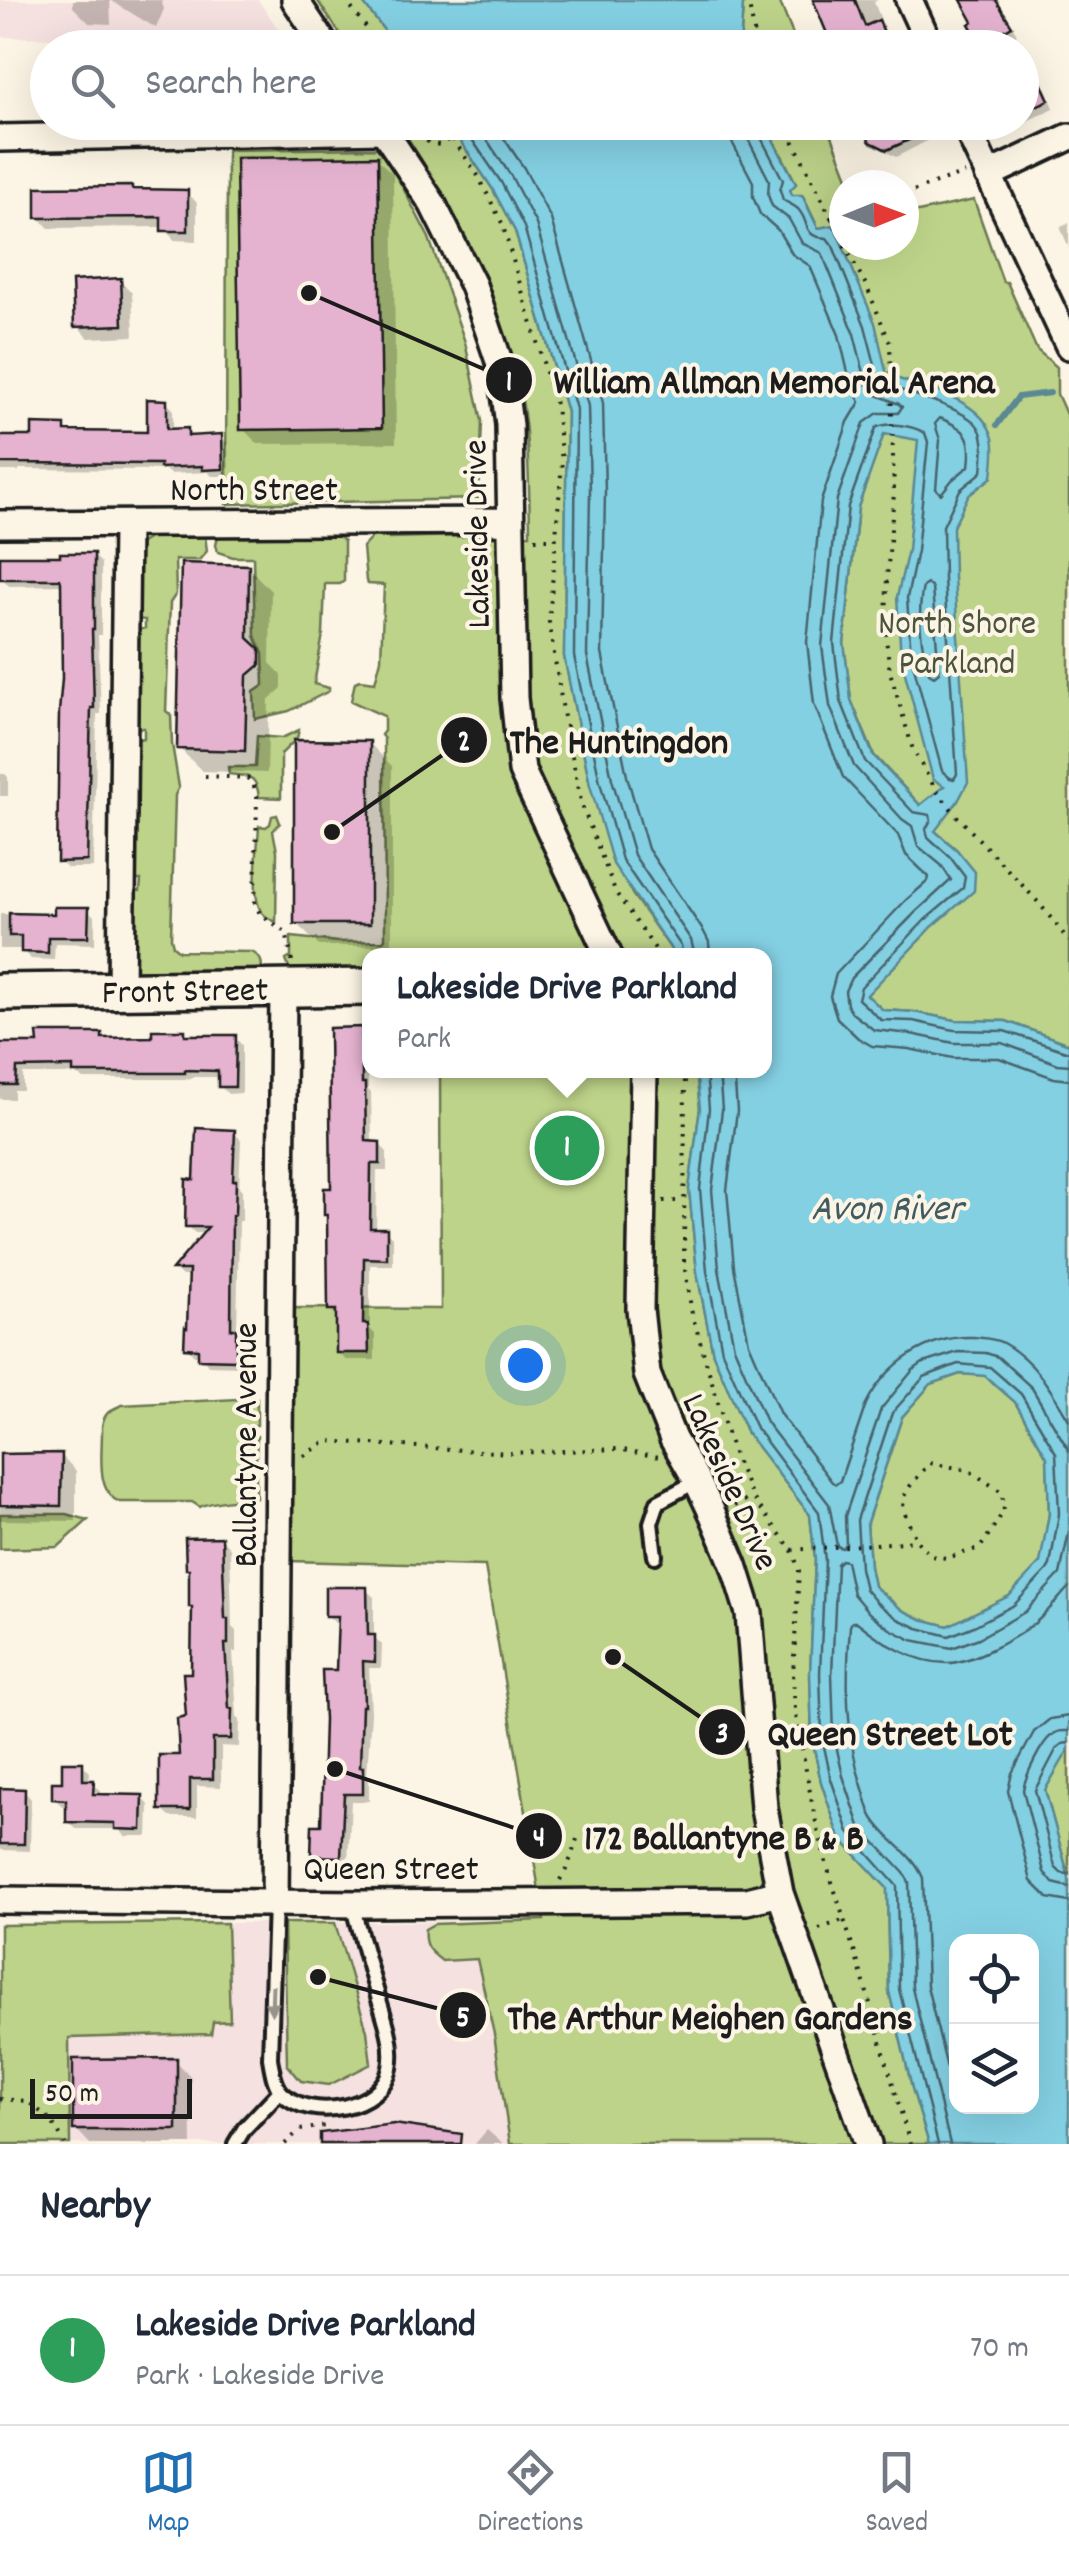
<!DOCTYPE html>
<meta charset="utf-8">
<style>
:root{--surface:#fff;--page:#f2f2f3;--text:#1f2937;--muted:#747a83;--line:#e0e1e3;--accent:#1f6fb2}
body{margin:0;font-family:Dekko,sans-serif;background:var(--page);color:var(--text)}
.controls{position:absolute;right:30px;bottom:30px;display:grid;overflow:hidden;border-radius:20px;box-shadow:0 10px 40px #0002}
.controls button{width:90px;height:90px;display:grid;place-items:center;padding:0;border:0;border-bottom:2px solid var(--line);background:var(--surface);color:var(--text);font:50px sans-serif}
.compass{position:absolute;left:829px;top:170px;width:90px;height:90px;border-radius:50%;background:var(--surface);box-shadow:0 10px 40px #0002;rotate:89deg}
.scale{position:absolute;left:30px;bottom:25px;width:162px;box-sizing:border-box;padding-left:10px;border:5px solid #1c1c1c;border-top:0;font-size:28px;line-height:35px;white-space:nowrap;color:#1c1c1c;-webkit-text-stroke:8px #fcf5e5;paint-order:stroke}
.you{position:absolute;left:525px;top:1365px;width:35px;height:35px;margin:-25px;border:8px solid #fff;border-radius:50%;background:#1a73e8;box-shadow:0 0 0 15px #1a73e833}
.badge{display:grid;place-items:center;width:65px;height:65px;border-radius:50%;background:var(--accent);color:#fff;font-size:32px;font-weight:700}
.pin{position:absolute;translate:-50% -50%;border:5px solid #fff;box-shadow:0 2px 10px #0006}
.popup{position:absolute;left:362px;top:948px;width:410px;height:130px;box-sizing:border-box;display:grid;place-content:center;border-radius:20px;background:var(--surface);filter:drop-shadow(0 2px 8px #0005);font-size:32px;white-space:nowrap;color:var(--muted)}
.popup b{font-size:38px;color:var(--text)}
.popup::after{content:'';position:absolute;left:50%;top:100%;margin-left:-20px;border:20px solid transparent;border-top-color:var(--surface)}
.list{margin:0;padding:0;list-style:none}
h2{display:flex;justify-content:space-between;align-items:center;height:130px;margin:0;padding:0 40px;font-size:42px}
h2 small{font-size:32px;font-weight:400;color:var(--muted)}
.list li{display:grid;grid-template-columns:65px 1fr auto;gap:30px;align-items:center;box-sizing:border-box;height:150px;padding:0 40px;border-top:2px solid var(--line)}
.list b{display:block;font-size:38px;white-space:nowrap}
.list p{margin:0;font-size:32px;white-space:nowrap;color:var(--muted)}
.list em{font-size:32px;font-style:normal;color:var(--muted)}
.icon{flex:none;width:55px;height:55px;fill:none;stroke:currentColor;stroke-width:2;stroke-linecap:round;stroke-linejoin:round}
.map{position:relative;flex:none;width:1069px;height:2144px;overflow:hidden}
.search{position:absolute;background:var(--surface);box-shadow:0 10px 40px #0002;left:30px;right:30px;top:30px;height:110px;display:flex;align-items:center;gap:25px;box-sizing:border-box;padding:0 35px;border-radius:55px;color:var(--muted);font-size:38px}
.sheet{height:280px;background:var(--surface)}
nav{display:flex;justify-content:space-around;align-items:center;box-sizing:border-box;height:140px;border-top:2px solid var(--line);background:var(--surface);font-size:28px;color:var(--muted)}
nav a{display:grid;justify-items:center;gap:5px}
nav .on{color:var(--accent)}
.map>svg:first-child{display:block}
.built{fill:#f5e1df}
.green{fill:#bdd389;stroke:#6c7852;stroke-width:2.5}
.water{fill:#84d0e3;stroke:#5a8893;stroke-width:2.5;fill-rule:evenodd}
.shadow{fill:#0003}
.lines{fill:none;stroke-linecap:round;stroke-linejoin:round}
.shore{stroke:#46646c;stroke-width:2.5}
.stream{stroke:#5a8893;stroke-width:6}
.building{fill:#e5b3d0;stroke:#1c1c1c;stroke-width:2.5}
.lane-casing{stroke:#1c1c1c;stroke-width:20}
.street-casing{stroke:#1c1c1c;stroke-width:32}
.secondary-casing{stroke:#1c1c1c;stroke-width:42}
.path{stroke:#1c1c1c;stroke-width:4;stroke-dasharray:2.5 8;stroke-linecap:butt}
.lane{stroke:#fcf5e5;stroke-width:12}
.street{stroke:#fcf5e5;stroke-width:25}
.secondary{stroke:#fcf5e5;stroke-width:35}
.oneway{fill:#97938b}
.labels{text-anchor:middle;stroke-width:8;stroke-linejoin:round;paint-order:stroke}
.street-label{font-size:35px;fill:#1c1c1c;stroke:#fcf5e5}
.park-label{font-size:35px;fill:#4c533d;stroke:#fcf5e5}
.water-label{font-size:38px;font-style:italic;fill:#405b62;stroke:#fcf5e5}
.leader{fill:none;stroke:#1c1c1c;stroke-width:4}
.callout-dot{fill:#1c1c1c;stroke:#fcf5e5;stroke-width:4}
.mark-label{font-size:30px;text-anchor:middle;font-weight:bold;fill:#fff}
.callout-label{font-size:38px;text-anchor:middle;font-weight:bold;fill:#1c1c1c;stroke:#fcf5e5;stroke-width:8;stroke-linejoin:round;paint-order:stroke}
</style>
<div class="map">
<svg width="1069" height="2144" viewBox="0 0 1069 2144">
<rect width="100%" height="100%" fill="#fcf5e5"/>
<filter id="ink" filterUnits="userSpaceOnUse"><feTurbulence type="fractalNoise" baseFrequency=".01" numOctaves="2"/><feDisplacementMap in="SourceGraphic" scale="20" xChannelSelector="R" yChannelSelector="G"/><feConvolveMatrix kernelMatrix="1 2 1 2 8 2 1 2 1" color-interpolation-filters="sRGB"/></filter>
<g filter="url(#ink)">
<!-- built -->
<path class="built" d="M0,0H258L291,47H62L61,38L0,37Z
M486,1921L530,2144H70L68,2026L229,2021L227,1923Z"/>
<!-- green -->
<path class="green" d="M317,0H361L397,47H349Z
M741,0H779L798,47L740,48L743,4Z
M398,123H448L492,188L515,231L567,412L564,656L590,785L602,822L632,894L675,955L370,956L369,978L292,977L286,960L291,957V937L338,942L383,941L385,939L384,739L381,735L384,731V716L351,701L355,682L360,680L375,682L381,659L384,585L368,584L366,581L363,547L375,534H388L389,538L530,534C529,480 529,426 517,373C514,358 507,343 502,329C477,255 441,188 398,123Z
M754,123H827L851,185H844V245H904V215L974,200L1003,282H1007L1037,350L1057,367V394L1069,421V1044L1006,1021L955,1020L914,1012L883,1010L866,995L931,928L957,850L935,831L920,805L874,755L851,700L844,643L858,507L884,431L818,228L803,196H792L790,190L796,183L767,126L754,125Z
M377,148L390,163L429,238L465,342L482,421L479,499L226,504L227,150Z
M154,535H205L207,551L199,560H175L176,594L170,603L166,711L171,715L172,744L179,787L175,795L171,938L173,946L179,951L252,952C265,959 262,967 260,979L137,975L134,968V891H140L141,880H135L138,739L144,738V728H136L138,630L145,628V620L138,619V564L141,543Z
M218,535H338L344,541V581L340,584H325L323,634L314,684L329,688V691L289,711L255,719L254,692L264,685L263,654L255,636L253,557H233L218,552L216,545Z
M299,730L297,738L281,754V798L259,797C256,774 250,777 229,774L228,767H255L257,736L282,738Z
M277,815L280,823L273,831L277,851L276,922C269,919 261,915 259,907C252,890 258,845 259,826L266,827L270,824L272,816Z
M440,1071H696L700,1108L689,1189L697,1272L713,1354L747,1433L810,1515L815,1559L810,1674L812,1738L821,1782L840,1838L887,1888L889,1991L912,2088L929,2144H510L494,2034L477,1959L442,1961C429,1951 423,1946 425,1929L434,1924L544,1920L485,1566L289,1561L292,1308L441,1309Z
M960,1374L985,1375L1015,1402L1047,1457L1049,1514L1041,1563L1009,1596L948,1626L921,1619L902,1610L874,1586L870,1567L867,1522L902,1417L931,1384Z
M257,1398V1425L251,1426V1435L257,1436L256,1461H252L253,1473L256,1474V1498C244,1498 208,1502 200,1507L192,1502H120C94,1492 103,1449 102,1426C104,1413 110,1410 122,1405Z
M0,1514H67L88,1520L58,1547L0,1549Z
M1067,1749H1069V1878L1045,1790Z
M227,1923L230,2021L213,2022L211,2034L69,2038L70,2144H0V1925Z
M284,1923H335L367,2031L371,2064L329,2085L301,2081L287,2064Z"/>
<!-- water -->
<path class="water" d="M361,0H741L743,4L740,47H397Z
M754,123L755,125L766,126L796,184L790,190L792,195H802L818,228L834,225L875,323L887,375C922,388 982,397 993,438C996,450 993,465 992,477L968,496L953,527L954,578L968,782L958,801L935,831L957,850L975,872L974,891L931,928L867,995L883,1010L914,1012L955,1020L1006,1021L1069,1044V1749L1045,1790L1069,1878V2144H929L912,2088L889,1991L887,1888L840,1838L821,1782L812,1738L810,1674L815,1559L810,1515L747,1433L713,1354L697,1272L689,1189L700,1108L696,1071L764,1070V956L675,955L613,864L590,785L564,656L567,412L515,231L492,188L448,123ZM884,434L918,440L908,550L897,597L901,658L933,779L944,786L920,805L873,755L851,700L844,643L858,507ZM960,1374L985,1376L1015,1402L1047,1457L1049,1514L1040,1563L1009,1596L948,1626L921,1619L902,1610L874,1586L870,1567L867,1522L902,1417L931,1384ZM956,1941H1032V2106H956Z"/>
<!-- shadow -->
<path class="shadow" d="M73,0H161L164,9L156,28L110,0L111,24L89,23L73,7Z
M816,0H878L874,2L892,48H832L830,42L833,41Z
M964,0H997L1017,34L1006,41L1010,48H986L973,25L976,23Z
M1022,67L1031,84L1038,81L1046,89L1054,108L1023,123Z
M922,122L929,140L896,157L881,149L872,141Z
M377,159L393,174L396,443L258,444L242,428Z
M133,191L187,192L197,203V241L174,240L164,227L49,228L38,217Z
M1069,223V248L1060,227Z
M120,281L132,293L134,336L89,338L77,326Z
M166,402L173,409V431H187L194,438L221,437L228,444L229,476H212L208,472L170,474L165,470L19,469V471H0V439H34L64,427L71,434H149Z
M93,555L101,563V635H98L101,714H97L93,868H67L60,861L64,585L9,586L2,578Z
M248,567L271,591L270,663L282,675V688L269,700L267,773L202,771L179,748Z
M369,743L392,766V946H319L296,923Z
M0,774H5L8,777V796H0Z
M88,910L95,917V944L55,943L54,960L31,959L23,949H0V914L56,917Z
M361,1030L368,1037V1090L371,1093L372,1144H379L387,1152V1171H377L376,1230L386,1231L393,1238V1265H370V1329L375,1334V1360H346L338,1352V1317L330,1309L333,1190Z
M184,1032L190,1038H235L242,1045V1093L228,1094L220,1086V1077H192L191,1079H83L77,1074H23V1091H14V1099H0V1045L40,1046L101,1035L106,1041L155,1040Z
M234,1132L241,1140L239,1187L242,1190V1221H239L237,1333L243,1339L242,1366L208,1365L201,1355H194L187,1347L191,1276H182L176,1270L206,1233H195L188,1226L197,1182Z
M61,1455L76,1471V1521L0,1520V1456Z
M222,1539L230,1548L232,1627L236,1631V1652H233L237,1717L240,1720L239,1747L221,1746V1787L197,1786V1817H170L161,1809L181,1757L194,1675Z
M366,1590L374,1597V1637L382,1645L381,1668H369L371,1713L367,1774L369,1777V1801H351L348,1863H321L314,1855L323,1827L338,1672L340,1623H335L327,1615Z
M82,1764L90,1772L89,1782L100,1790V1796L142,1797L149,1805L148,1836H125L119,1829H76L68,1821V1806H62L54,1798Z
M0,1791H24L31,1799L30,1851L2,1850L0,1848Z
M176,2061L191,2077L192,2144H90L76,2129Z
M487,2130L503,2144H475Z"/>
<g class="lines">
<!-- shore -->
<path class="shore" d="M460,122L501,182L524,227L576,409L574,656L600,782L622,860L681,946L683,956
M475,122L511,176L536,224L588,406L590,493L587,655L612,779L634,855L691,940L695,956
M493,122L524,168L551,219L603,403L605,493L602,653L627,776L648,849L704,932L709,942L710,956
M729,122L732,142L753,182V197L760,214L778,230L792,254L810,266L839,335L851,385L860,402L848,422L821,501L807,642L814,704L843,777L898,835L906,855L929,877L928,881L905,901L836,974L830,996L837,1018L858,1038L872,1046L909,1049L953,1058H999L1054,1078L1069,1080
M744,122L746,135L769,180L768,195L772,206L789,219L802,243L822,253L853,330L867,385L875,394L899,404L902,407L898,413H878L864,423L837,499L822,646L830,706L854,766L902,819L912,826L918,846L941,865L951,880L916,912L851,978L845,991L847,1005L852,1013L874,1030L911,1034L954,1043H1002L1058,1064L1069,1065
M757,122V130L783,180L780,190L783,200C788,203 794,205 798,209C811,223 801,237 827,238L833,246L865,326L879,380L885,385C908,393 960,407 976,424C987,436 983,457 982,472L960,490L943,526L944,579L957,774L954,779L950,778L942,771L911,656L907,598L917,551L928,442L925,433C913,426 888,421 876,428L848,506L834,643L841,701L865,761L913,812L930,815L931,820L926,829L928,837L950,857L965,877L963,888L925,920L861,987L858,999L881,1020L913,1021L954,1030L1004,1031L1069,1052
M940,418C967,429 973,437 969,466L952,480L941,494L936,489L940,440L935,424Z
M927,584L932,588L939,672L934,676L929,673C921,647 917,613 923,587Z
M706,1070L709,1109L700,1189L707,1271L722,1351L756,1428L819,1512L825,1560L820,1673L822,1737L831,1779L849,1832L897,1886L899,1989L938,2144
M719,1070L722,1110L712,1190L719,1269L734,1347L766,1422L829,1504L837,1546L842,1548L846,1545L845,1516L881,1409L913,1370L923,1363L958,1352L986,1353L998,1357L1032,1388L1069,1451
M734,1070L737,1111L727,1190L734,1267L749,1343L780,1414L832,1482L836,1484L840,1481L866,1404C886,1364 928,1335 973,1337C983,1338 994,1338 1003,1343C1034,1360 1052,1391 1069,1420
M958,1364L990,1367L1021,1394L1056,1453L1059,1514L1050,1565L1047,1570L1014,1605L974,1626L949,1636L918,1628L898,1619L877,1603L865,1589L860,1568L857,1520L892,1413L924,1377Z
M1069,1716L1050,1719L1034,1732L1012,1773L1008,1791L1031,1881L1048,1898L1069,1902
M1069,1731C1061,1731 1059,1730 1052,1735C1041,1743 1025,1777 1023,1790L1044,1872L1053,1883L1069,1887
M1069,1743L1062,1744L1057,1748L1035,1790L1055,1867L1061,1873L1069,1874
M956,2105L927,1986L923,1878C913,1853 887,1841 873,1818C868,1810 866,1798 863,1789C845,1736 846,1681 850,1626L852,1622H857C882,1642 913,1663 947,1663C968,1664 1014,1639 1031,1626C1045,1616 1057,1600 1069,1587
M950,2144L912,1988L909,1882L904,1873L860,1826L843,1776L834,1736L832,1674L837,1564L841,1560L846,1561L853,1594L869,1613L890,1629L912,1640L952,1648L979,1638L1025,1612L1060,1574L1069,1532"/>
<!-- stream -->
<path class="stream" d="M997,425L1018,397L1050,393"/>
</g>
<!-- building -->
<path class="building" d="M813,0H855L865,26L879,20L888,43L876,48H833Z
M961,0H996L1012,26L981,44L969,24L973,22Z
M1039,78L1049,100L1022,113V86Z
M860,122H948L887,150L870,142Z
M378,156L382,428L240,430L236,158Z
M132,186V189L188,190V231H161V217L36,218V187Z
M121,278L123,325L74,327L72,281Z
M147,399L167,400V429L188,428V436L222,434L223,469L202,470V466L160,468V464L0,463V436H32V424L65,425V431L147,432Z
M60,553H94V629H92L94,708H91L87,861L57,862L59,712L62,679L61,582L60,579H0V556H60Z
M181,563L249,565L248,638L260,649V665L247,676L245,751L177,749Z
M294,740L370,741V924H294Z
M54,907H89L88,937H48V953L21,952V936H9V913L54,914Z
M362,1027V1083H365L366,1141L380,1142V1164H371L370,1228H387V1259L364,1258L363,1324H368L369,1353H336V1310H328L327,1215H324V1188H331L329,1028Z
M152,1030H185V1035H236L235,1087H218V1071L185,1070V1073H73V1067L17,1068L16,1085H0V1043H38L37,1033H102V1038L152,1037Z
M196,1128L235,1130L233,1180H236L235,1215H232L231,1329H236V1360L198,1359V1349L184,1348L185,1327L187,1328L189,1270H172L208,1227H185L186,1179L194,1180Z
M62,1453L61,1506L0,1505V1454Z
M222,1537L225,1619H228V1644H225L229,1708L232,1709L231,1739H213V1779H190V1810H159V1755H179L177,1718L186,1716L183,1673H191L192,1607H189V1569H186L185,1538Z
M325,1587H367L368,1635H375V1662L363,1661L364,1706H362L360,1767H363V1794H344L341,1857L311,1856L312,1825H321L324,1720L322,1670H336L338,1616H325Z
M62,1762H83V1780H94L93,1794L143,1795L142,1830L115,1829V1823L66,1822V1800L52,1799V1782H62Z
M0,1788L25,1789L24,1844H0Z
M177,2058V2130H73V2059Z
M394,2124L462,2134L461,2144H320V2133Z"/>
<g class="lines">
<defs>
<path id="lane" d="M655,1556L651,1523L658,1502L697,1481
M275,1903L270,2058C272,2070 274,2085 282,2093C310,2122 382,2109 390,2068C395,2043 384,2017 377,1993C368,1963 360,1934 352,1904
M235,2144L244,2129L280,2091"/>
<path id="street" d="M295,0L327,48
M909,0L931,48
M378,122L432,203L473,285L502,370L509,425L514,698L522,771L609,956
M964,122L1069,346
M0,138L383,130
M988,175L1069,137
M0,524L509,521
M121,990L126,524
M644,1070L640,1309L647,1374L673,1439L697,1481L713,1515L734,1565L749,1613L764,1808L780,1893L868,2144
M0,1900L363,1904L747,1901L780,1893
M275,1903L283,988"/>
<path id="secondary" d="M0,992L370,987"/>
</defs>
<!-- lane casing -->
<use href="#lane" class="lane-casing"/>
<!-- street casing -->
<use href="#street" class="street-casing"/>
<!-- secondary casing -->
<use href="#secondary" class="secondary-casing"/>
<!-- path -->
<path class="path" d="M345,0L382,48
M748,0L757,48
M441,122L477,174L502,223L556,406L562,462L549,622L564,717L582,806L616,893L660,956
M784,122L844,244
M415,124C419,138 426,143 440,145L451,138
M904,194L965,173
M830,219L844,214
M844,245L866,285L890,343L894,493L887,577L886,638L890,672L913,750L936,790L957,816L1039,903L1069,941
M535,539H556
M205,776L247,778L253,783L257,797L255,903L260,914L286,932L292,961
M685,1070L684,1263L692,1314L733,1453L752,1497L792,1550L799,1570L793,1674L795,1710L814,1814L827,1866L863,1979L910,2144
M663,1201H683
M304,1456L327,1441L509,1453L618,1449L659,1457
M734,1506L752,1497
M792,1550L917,1541L931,1556L947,1558L980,1548L1004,1511L1002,1492L968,1470L930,1463C898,1499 896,1497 917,1541
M560,1880L568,1866L579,1833
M819,1929L843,1920
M0,2099L27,2101L51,2120L65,2144
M285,2144L300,2130L325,2126"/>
<!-- lane -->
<use href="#lane" class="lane"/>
<!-- street -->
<use href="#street" class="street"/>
<!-- secondary -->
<use href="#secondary" class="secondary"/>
</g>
<!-- one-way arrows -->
<defs><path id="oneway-solid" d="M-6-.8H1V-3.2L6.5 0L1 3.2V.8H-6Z" transform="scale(2.5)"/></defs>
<use class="oneway" href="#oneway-solid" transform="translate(272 2000) rotate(92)"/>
</g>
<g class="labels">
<!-- street labels -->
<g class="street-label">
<text x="254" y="500">North Street</text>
<text transform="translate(475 534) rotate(-91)" y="12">Lakeside Drive</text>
<text transform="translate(185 989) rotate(-1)" y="12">Front Street</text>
<text transform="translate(244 1445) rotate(-90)" y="12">Ballantyne Avenue</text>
<text transform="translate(732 1481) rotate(66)" y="12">Lakeside Drive</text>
<text x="391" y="1879">Queen Street</text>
</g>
<!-- park labels -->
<g class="park-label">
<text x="957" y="633">North Shore<tspan x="957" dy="40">Parkland</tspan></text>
</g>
<!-- water labels -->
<g class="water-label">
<text x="887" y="1219">Avon River</text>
</g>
</g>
<!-- callouts -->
<path class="leader" d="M309 293L509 380M332 832L464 740M613 1657L722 1732M335 1769L539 1836M318 1977L463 2015"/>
<g class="callout-dot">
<circle cx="309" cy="293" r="10"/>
<circle cx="332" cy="832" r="10"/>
<circle cx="613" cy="1657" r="10"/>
<circle cx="335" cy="1769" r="10"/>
<circle cx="318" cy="1977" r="10"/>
<circle cx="509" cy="380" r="25"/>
<circle cx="464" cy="740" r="25"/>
<circle cx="722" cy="1732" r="25"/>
<circle cx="539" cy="1836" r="25"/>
<circle cx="463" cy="2015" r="25"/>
</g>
<g class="mark-label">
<text x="509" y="390">1</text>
<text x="464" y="750">2</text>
<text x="722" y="1742">3</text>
<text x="539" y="1846">4</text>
<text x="463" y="2026">5</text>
</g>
<g class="callout-label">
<text x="774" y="393">William Allman Memorial Arena</text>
<text x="619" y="753">The Huntingdon</text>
<text x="890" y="1745">Queen Street Lot</text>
<text x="724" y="1849">172 Ballantyne B &amp; B</text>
<text x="710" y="2029">The Arthur Meighen Gardens</text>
</g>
</svg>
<div class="controls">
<button><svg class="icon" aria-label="locate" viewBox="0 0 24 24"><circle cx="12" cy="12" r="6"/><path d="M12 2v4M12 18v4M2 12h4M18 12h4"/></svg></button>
<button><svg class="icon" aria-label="layers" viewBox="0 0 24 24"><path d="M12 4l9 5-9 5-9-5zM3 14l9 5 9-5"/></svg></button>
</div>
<svg class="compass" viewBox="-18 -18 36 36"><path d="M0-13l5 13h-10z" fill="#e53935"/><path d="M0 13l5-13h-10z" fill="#747a83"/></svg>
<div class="scale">50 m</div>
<div class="you"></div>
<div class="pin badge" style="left:567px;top:1148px;background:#2e9e5b">1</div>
<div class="popup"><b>Lakeside Drive Parkland</b>Park</div>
<div class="search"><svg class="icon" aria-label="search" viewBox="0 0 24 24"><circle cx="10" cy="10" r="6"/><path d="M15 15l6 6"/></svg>Search here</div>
</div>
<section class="sheet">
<h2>Nearby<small></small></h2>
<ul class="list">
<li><span class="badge" style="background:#2e9e5b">1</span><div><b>Lakeside Drive Parkland</b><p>Park · Lakeside Drive</p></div><em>70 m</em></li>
</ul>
</section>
<nav>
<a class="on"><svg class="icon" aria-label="map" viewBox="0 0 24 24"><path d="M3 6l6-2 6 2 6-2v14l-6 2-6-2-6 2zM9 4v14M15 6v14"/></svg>Map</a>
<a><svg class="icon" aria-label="directions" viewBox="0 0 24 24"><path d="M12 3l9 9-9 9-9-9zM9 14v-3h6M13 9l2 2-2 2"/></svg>Directions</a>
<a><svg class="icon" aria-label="saved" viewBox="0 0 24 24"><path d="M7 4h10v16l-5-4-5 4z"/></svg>Saved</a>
</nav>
